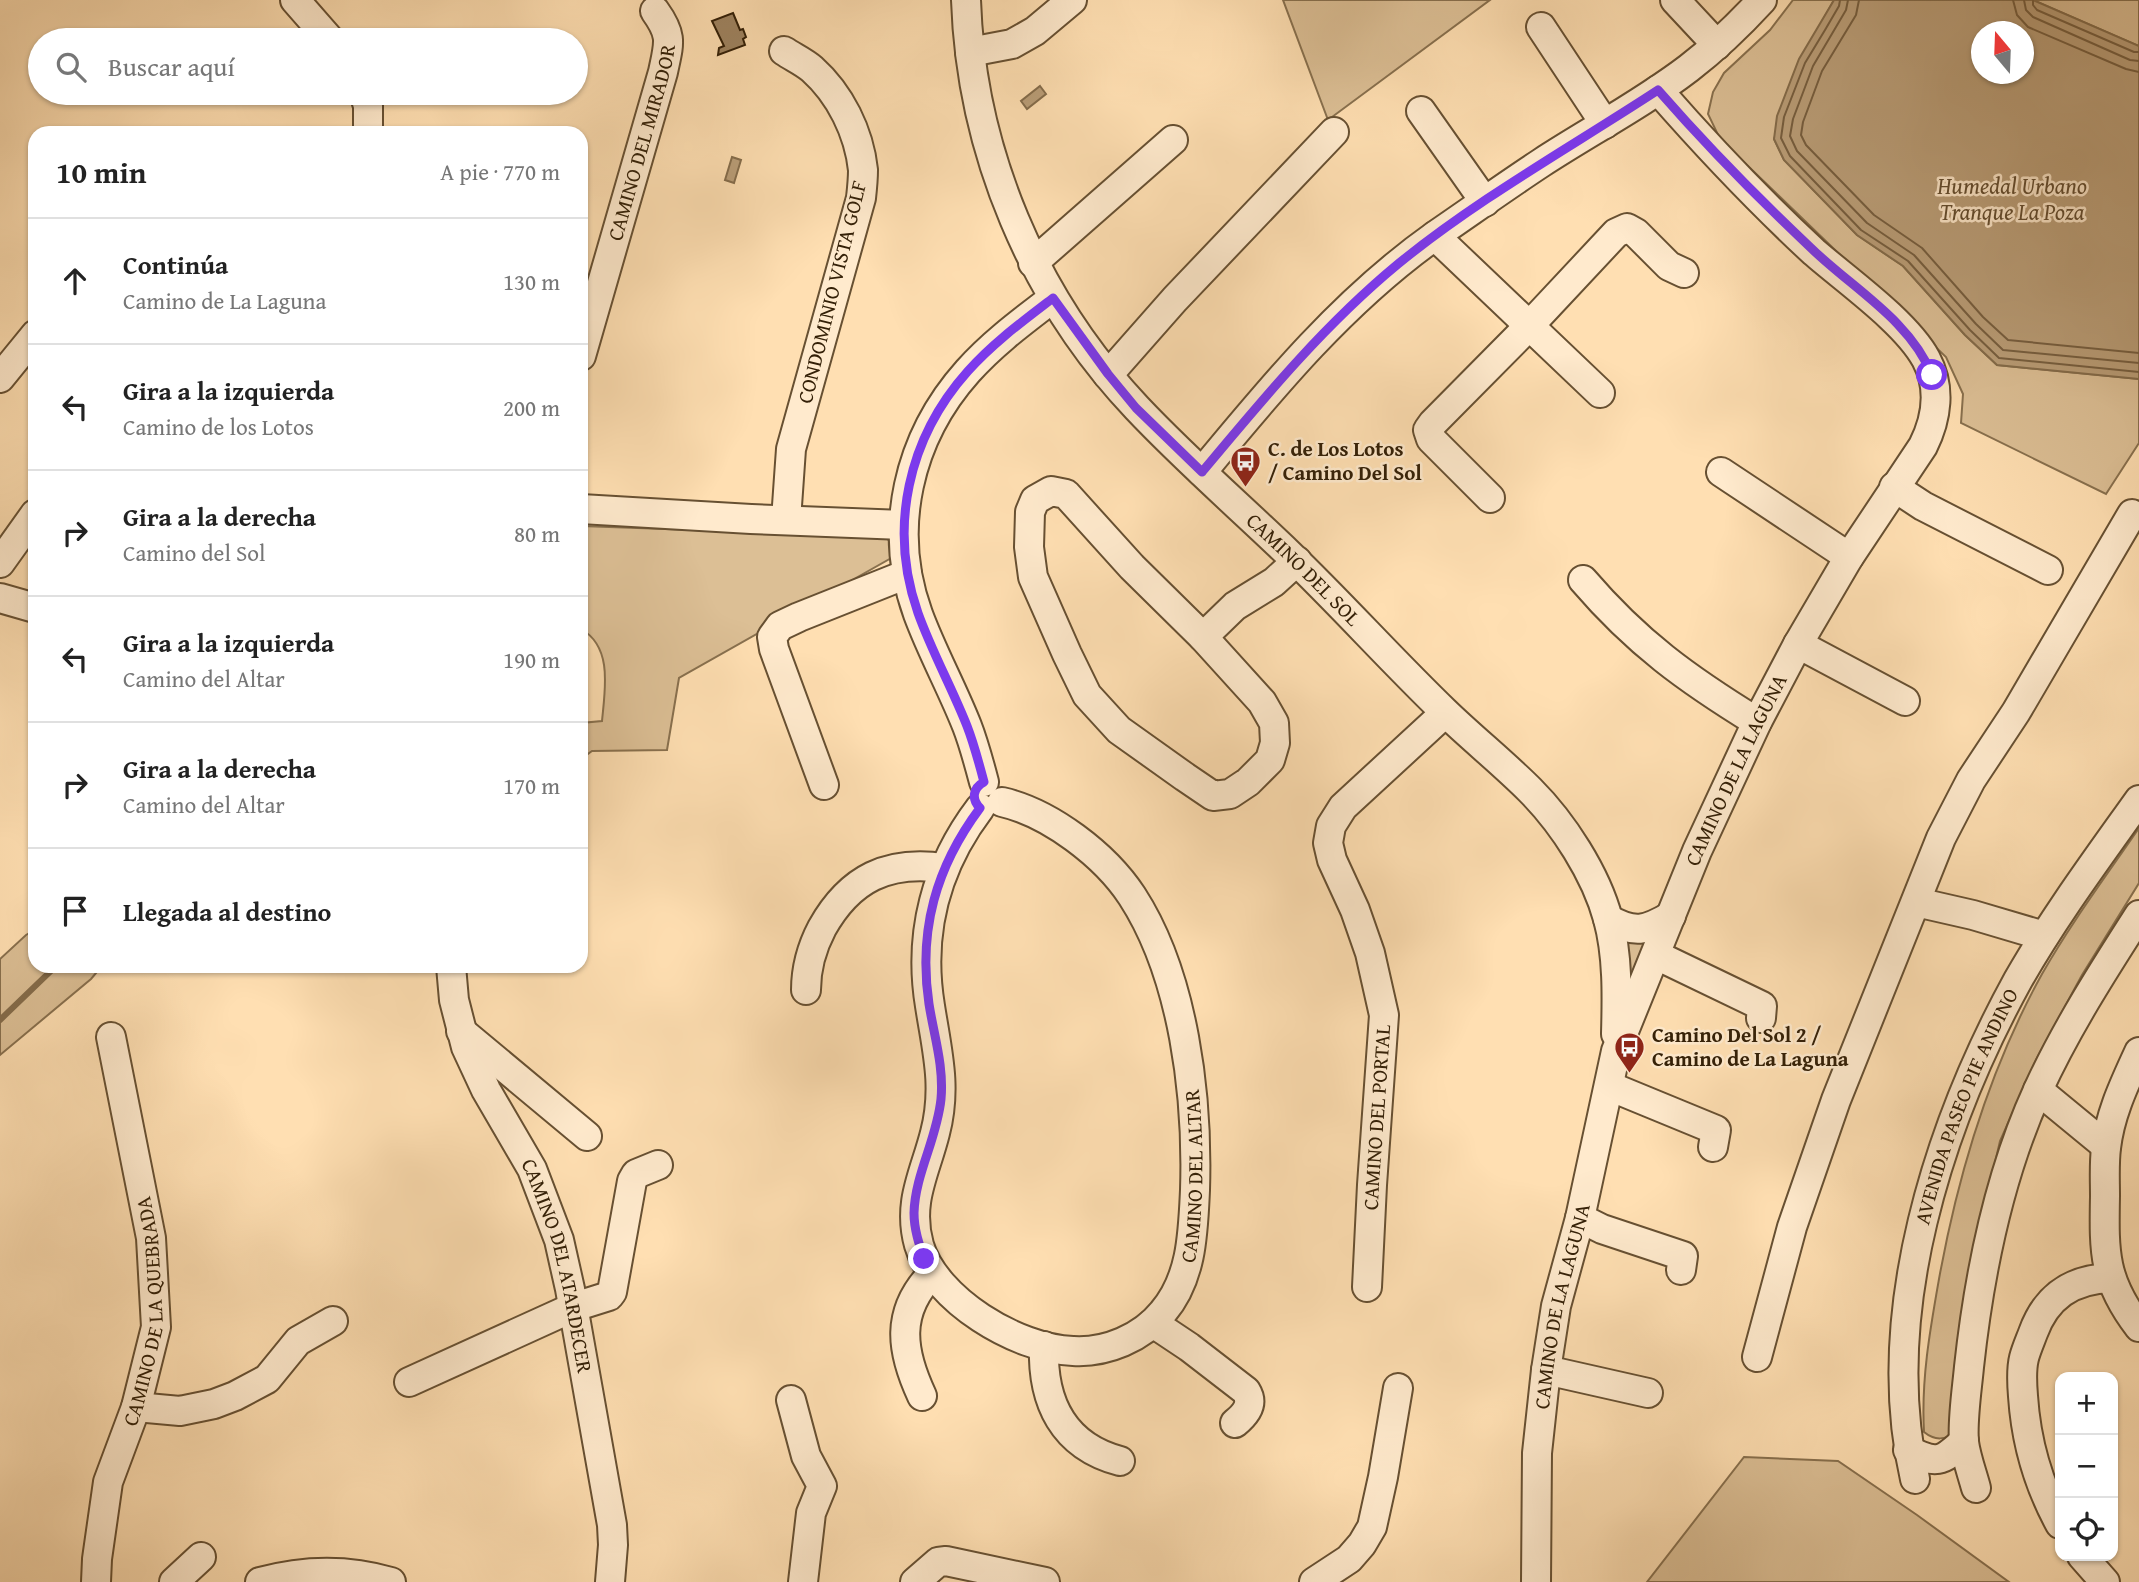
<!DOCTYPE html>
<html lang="es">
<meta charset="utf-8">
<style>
:root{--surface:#fff;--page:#f6f6f6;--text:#222;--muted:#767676;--line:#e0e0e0}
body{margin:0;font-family:"Gentium Book Plus",serif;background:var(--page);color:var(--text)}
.controls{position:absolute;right:21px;bottom:21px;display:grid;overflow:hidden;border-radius:14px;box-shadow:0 2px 5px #0004}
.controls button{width:63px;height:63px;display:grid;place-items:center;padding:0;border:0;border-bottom:2px solid var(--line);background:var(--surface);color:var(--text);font:35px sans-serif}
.compass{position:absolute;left:1971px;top:21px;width:63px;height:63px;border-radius:50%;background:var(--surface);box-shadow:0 2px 5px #0004;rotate:341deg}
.stop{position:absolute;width:21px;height:21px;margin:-16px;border:5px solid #7c3aed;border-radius:50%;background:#fff}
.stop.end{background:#7c3aed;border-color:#fff;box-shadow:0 2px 7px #0008}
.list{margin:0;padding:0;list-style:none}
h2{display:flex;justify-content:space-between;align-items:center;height:91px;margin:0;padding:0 28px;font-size:30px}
h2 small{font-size:23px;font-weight:400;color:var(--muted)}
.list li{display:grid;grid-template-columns:46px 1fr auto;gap:21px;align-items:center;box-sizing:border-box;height:126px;padding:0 28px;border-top:2px solid var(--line)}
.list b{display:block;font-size:26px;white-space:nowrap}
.list p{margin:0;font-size:23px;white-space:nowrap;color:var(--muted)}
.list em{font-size:23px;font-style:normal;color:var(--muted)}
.icon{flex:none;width:38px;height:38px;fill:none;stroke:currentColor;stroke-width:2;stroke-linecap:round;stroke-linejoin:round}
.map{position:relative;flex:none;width:2139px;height:1582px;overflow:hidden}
.search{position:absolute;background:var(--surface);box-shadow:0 2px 5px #0004;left:28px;top:28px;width:560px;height:77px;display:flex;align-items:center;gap:18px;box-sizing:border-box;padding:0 24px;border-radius:38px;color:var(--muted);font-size:26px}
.panel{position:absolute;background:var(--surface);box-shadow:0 2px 5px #0004;left:28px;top:126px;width:560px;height:847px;border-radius:21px}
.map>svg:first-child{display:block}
.green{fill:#dcbf95;stroke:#88704e;stroke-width:2}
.water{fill:#ba9e78;stroke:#846c4b;stroke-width:2;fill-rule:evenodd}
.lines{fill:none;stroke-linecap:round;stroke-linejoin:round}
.shore{stroke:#775f40;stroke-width:2}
.stream{stroke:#846c4b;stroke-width:6}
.building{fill:#9e8360;stroke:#342007;stroke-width:2}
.minor-casing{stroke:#675032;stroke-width:32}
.minor{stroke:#ffeacd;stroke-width:28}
.route{stroke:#7c3aed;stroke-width:9}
.labels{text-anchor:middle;stroke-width:5;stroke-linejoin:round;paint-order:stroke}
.street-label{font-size:21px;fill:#342007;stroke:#ffeacd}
.poi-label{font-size:21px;font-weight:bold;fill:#342007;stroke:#ffeacd;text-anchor:start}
.water-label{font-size:23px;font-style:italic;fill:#634c2f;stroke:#ffeacd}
</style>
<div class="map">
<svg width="2139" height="1582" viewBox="0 0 2139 1582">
<rect width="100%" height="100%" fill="#ffdfb2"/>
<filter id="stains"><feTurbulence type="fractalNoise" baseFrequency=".00286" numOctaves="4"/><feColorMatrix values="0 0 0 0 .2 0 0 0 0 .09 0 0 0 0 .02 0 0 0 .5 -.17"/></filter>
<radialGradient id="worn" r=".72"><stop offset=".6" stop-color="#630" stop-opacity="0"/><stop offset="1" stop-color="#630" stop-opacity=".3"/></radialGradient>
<!-- green -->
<path class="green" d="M1283,0H1490L1328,120Z
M1793,0H1834L1819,27L1774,139L1784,160L1857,235L1903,266L1965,335L1997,365L2139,379V443L2106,494L1961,423L1963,394L1946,357L1720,139L1708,114L1713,92L1724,73L1770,30Z
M2033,0H2139V46Z
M581,526L885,537L891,542L893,557L679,678L667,750L592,751L581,759V723L602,721C605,689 613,647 581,629Z
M2139,828V883L2082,975L2037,1058L2000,1141L1981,1223L1957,1432C1945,1440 1935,1441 1924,1432C1921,1380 1930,1330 1939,1279C1958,1174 1990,1068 2042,974C2071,923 2106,876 2139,828Z
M35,930V966H102L91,979L0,1055V959L26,935Z
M1627,939L1647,942L1630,993L1623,951Z
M1744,1457L1838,1461L1917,1515L2009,1582H1647Z"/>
<!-- water -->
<path class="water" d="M1834,0H2033L2139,46V379L1997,365L1965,335L1903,266L1857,235L1784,160L1774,139L1777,116L1799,59ZM1982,32H2024V74H1982Z
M1040,86L1046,94L1027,109L1021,101Z
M732,157L741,160L734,183L725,180Z"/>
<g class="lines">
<!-- shore -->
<path class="shore" d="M1840,0L1839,6L1825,30L1805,63L1784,117L1781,138L1790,156L1861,230L1908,261L1970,330L1999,358L2139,372
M1848,0L1846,10L1813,66L1793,119L1790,136L1797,151L1867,223L1914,255L1976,324L2003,350L2139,363
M1859,0L1856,15L1822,71L1803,122L1801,135L1806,145L1874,215L1922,248L1983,317L2008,340L2139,353
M2013,0L2017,15L2028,27L2126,69L2139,72
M2024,0L2026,10L2033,17L2130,60L2139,61
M2033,0V5L2037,10L2134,52H2139"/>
<!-- stream -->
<path class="stream" d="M0,1020L56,966"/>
</g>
<!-- building -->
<path class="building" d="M733,13L740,30L743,29L746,37L743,39L745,45L718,55L719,48L724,46L712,21Z"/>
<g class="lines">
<defs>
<g id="minor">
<path d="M295,0L330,40"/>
<path id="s1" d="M966,0C971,151 1033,298 1137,408C1185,459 1238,505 1289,554C1342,605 1392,661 1445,712C1473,739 1503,763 1530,790C1563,823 1596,874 1608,919C1618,955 1617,997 1616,1034"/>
<path d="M1675,0L1717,45"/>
<path d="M1541,27L1605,124"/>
<path d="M784,51C793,57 804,62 812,69C840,94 859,132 863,170C863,179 862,189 861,198L791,449L786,520"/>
<path d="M970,52L1012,44L1035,31L1072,0"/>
<path d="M364,93L368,106V133"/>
<path d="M1421,111L1485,202"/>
<path d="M1435,236L1600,393"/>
<path d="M1033,263L1173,140"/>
<path id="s2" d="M581,356L663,72C669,43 673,36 655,11"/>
<path d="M1108,375L1175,299L1334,132"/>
<path d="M0,378L35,335"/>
<path d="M1202,472C1273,386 1344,300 1436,235C1471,211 1506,186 1541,163C1590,131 1642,104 1689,68C1715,48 1739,25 1762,0"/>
<path d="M1721,472L1849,557"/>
<path d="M1894,487L1923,506L2048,570"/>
<path d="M1051,491L1066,494L1132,567L1203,637L1262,702L1274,723L1275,743L1270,760L1248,782L1230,794L1213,796L1185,777L1119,730L1087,695L1067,654L1033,577L1029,547L1030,512L1035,500Z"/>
<path d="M1490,498L1431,439L1428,430L1433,423L1529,326L1616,233L1627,228L1636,233L1669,266L1684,273"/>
<path d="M581,509L751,519L903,525"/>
<path d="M0,563L35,514"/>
<path d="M1583,580C1637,643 1687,679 1757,722"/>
<path d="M0,598L35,608"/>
<path d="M1203,637L1235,606L1274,582L1297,561"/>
<path d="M1798,644L1905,701"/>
<path d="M984,782C979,763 974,744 967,726C952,688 932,652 918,614C887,529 908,438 968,371C993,343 1023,321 1053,298"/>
<path d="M824,785L774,649L772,637L780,626L799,617L907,574"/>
<path id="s3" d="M980,808C936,866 918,933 930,1006C937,1051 947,1087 935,1133C925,1173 907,1202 919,1245C935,1300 1017,1349 1073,1351C1106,1353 1142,1338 1163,1312C1192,1278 1193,1233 1195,1190C1198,1096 1184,976 1132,896C1105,855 1050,813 1002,802"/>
<path d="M1916,902L1973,915L2044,936"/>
<path d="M1608,919C1635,934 1645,931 1671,916"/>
<path d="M1656,955L1762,1006L1761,1018"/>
<path id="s4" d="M451,966L454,1000L466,1047L486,1090L532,1169L559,1240L570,1289L612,1525L613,1545L610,1582"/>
<path d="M806,990C806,967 812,947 822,928C850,878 888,860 944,868"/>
<path d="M461,1031L587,1136"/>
<path d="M2139,1052C2125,1083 2110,1113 2106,1148C2104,1164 2105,1180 2105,1196C2104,1252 2103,1280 2139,1327"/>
<path d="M1609,1086L1716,1130L1713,1147"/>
<path d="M2038,1090L2106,1146"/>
<path d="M1580,1218L1602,1229L1683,1256L1681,1270"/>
<path id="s5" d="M1367,1287L1372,1185L1384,1015L1370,953L1355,910L1332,860L1328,843L1331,826L1343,807L1445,713"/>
<path d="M1153,1323L1189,1347L1246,1391C1254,1404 1246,1414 1235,1423"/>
<path d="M1044,1346C1042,1402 1063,1446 1120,1461"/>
<path d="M1757,1357L1792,1227L1836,1100L1941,838L1971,780L2016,712L2132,514"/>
<path d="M1546,1370L1648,1393"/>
<path d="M409,1382L574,1307L609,1296L612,1292L632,1181L636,1174L658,1165"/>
<path d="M922,1396C901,1351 895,1312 932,1274"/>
<path d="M791,1400L806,1456L822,1486L811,1513L803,1582"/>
<path d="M136,1407L180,1411L214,1404L235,1396L267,1379L298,1341L333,1321"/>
<path d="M1908,1450C1936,1464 1941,1463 1964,1441"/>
<path id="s6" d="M1915,1479C1877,1314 1939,1124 2018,980C2054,917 2097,859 2139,800"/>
<path d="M1976,1488C1972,1473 1966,1457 1964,1442C1962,1421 1967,1389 1969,1367C1979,1275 1999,1175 2038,1090C2066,1029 2103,971 2139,915"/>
<path d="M2060,1524C2038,1484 2026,1442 2023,1396C2022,1384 2021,1370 2024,1358C2026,1350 2030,1341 2033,1333C2046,1297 2072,1279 2111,1278"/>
<path d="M2082,1556L2105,1582"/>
<path id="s7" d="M96,1582L97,1559L108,1482L136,1407L156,1327L151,1238L111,1037"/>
<path d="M174,1582L201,1557"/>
<path d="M260,1582C304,1570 347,1569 391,1582"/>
<path d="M915,1582L938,1562L946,1561L1045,1582"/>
<path d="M1314,1582L1349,1559L1362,1544L1372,1527L1383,1477L1398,1388"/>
<path id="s8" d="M1536,1582L1537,1453L1546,1370L1556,1306L1580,1218L1616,1051L1697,851L1757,722L1798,644L1849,557L1923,446C1937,418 1941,387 1926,359C1906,322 1846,280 1814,252C1759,201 1707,146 1658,90"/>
</g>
</defs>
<!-- minor casing -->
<use href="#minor" class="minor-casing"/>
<!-- minor -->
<use href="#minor" class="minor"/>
</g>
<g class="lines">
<!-- route -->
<path class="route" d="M924,1259C919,1244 914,1229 914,1213C915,1174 937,1139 941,1099C944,1066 934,1036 929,1004C918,930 936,867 980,808C971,799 973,788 984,782C979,763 974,744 967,726C952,688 932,652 918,613C888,528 908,438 968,371C993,343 1023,321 1053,298L1108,374L1136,408L1202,472C1263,399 1324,325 1398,264C1479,198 1571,147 1658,90C1706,145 1758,198 1811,248C1852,288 1910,320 1932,375"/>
</g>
<!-- icons -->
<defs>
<symbol id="bus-pin" viewBox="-11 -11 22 30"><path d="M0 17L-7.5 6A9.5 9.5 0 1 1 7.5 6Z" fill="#8f2418" stroke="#ffeacd"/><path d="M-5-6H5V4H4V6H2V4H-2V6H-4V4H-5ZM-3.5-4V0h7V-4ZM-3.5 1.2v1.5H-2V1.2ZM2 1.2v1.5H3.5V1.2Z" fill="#fff"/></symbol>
</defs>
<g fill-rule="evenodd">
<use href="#bus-pin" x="1228" y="444" width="35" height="47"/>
<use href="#bus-pin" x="1612" y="1030" width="35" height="47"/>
</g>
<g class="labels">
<!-- street labels -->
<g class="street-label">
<text dy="7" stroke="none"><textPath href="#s2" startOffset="222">CAMINO DEL MIRADOR</textPath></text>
<text transform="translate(832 292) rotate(-76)" y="7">CONDOMINIO VISTA GOLF</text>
<text dy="7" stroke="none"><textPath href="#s1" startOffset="684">CAMINO DEL SOL</textPath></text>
<text dy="7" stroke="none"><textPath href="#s8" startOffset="845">CAMINO DE LA LAGUNA</textPath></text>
<text dy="7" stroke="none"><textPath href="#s6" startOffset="383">AVENIDA PASEO PIE ANDINO</textPath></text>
<text dy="7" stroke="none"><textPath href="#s5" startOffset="170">CAMINO DEL PORTAL</textPath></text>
<text dy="7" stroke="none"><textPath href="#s3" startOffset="894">CAMINO DEL ALTAR</textPath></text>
<text dy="7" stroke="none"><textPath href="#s4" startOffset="322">CAMINO DEL ATARDECER</textPath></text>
<text dy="7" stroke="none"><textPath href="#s8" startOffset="278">CAMINO DE LA LAGUNA</textPath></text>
<text dy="7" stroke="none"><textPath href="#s7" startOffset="278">CAMINO DE LA QUEBRADA</textPath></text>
</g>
<!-- poi labels -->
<g class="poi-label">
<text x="1268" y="456">C. de Los Lotos<tspan x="1268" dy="24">/ Camino Del Sol</tspan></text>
<text x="1652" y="1042">Camino Del Sol 2 /<tspan x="1652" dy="24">Camino de La Laguna</tspan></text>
</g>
<!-- water labels -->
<g class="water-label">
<text x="2012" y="194">Humedal Urbano<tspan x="2012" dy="26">Tranque La Poza</tspan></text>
</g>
</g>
<rect width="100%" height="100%" filter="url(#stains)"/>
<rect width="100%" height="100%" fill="url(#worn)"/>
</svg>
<div class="controls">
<button>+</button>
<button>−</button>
<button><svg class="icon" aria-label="locate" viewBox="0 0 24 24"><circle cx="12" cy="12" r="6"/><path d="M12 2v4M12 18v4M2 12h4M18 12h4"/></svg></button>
</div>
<svg class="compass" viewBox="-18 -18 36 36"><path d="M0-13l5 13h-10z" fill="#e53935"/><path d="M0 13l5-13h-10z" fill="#767676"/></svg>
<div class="stop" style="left:1932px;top:375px"></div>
<div class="stop end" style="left:924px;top:1259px"></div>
<div class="search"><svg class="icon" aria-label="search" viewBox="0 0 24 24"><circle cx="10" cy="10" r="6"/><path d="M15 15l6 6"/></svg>Buscar aquí</div>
<section class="panel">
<h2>10 min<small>A pie · 770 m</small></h2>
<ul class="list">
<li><svg class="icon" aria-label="ahead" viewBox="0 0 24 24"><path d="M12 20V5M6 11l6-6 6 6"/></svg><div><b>Continúa</b><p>Camino de La Laguna</p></div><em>130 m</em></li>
<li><svg class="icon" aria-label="left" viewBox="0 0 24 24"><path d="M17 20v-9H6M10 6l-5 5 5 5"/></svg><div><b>Gira a la izquierda</b><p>Camino de los Lotos</p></div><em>200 m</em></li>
<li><svg class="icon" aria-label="right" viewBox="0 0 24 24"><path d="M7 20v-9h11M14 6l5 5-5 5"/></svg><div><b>Gira a la derecha</b><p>Camino del Sol</p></div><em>80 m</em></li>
<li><svg class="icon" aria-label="left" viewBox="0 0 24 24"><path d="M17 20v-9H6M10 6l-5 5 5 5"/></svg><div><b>Gira a la izquierda</b><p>Camino del Altar</p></div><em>190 m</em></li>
<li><svg class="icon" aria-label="right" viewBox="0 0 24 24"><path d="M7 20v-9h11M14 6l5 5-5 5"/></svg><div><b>Gira a la derecha</b><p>Camino del Altar</p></div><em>170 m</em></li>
<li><svg class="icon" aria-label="arrive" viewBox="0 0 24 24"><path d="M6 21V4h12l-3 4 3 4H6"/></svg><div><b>Llegada al destino</b></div></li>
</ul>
</section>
</div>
